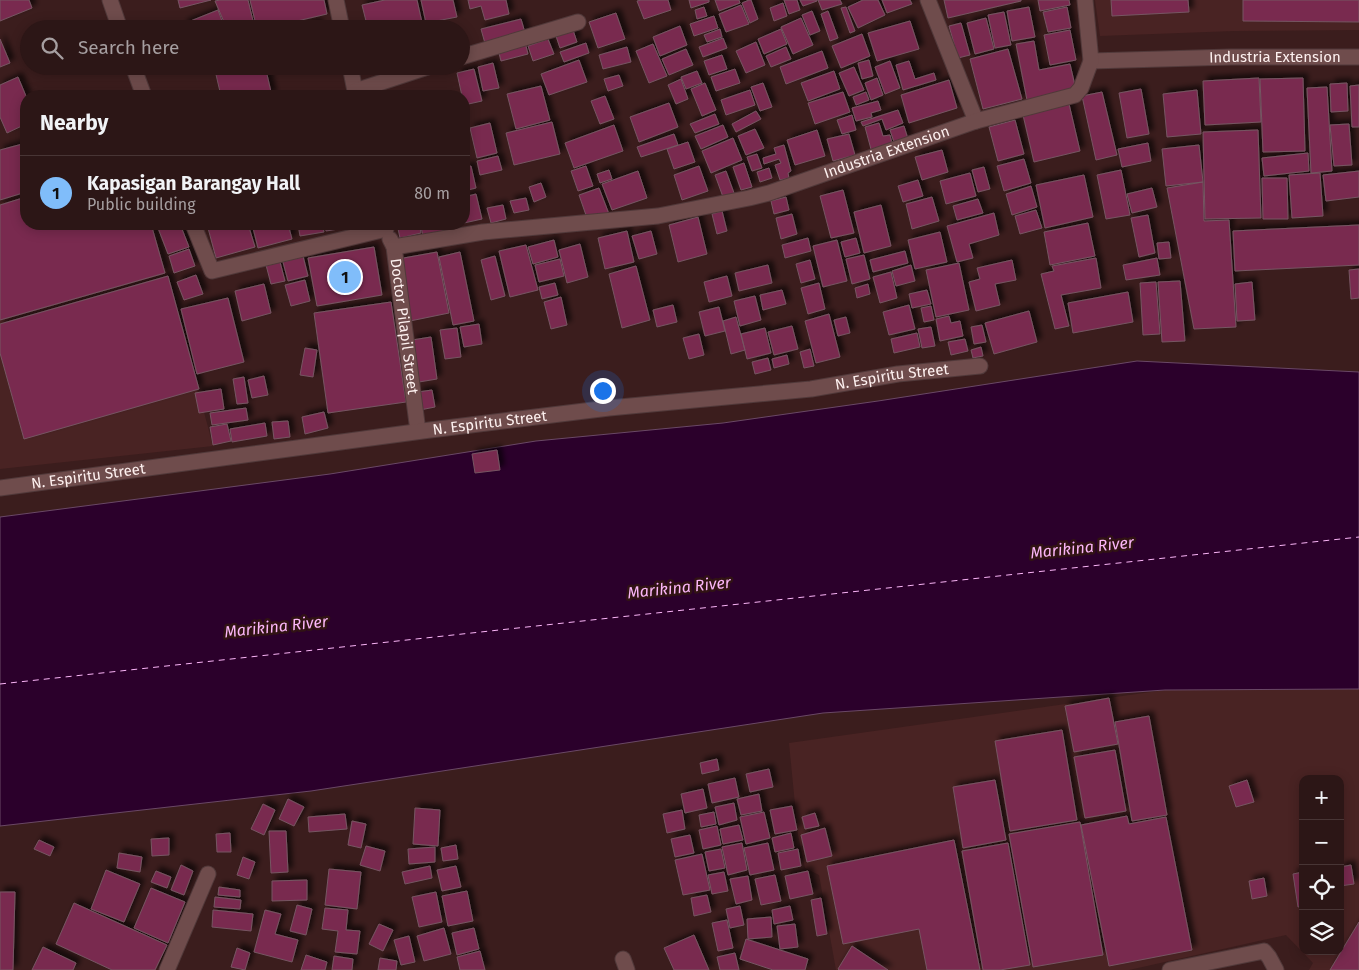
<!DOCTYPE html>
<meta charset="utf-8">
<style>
:root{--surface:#2c1616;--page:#341f1f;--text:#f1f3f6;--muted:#a69fa1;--line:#483535;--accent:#80bdfa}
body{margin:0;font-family:"Fira Sans",sans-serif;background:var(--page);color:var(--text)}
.controls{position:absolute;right:15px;bottom:15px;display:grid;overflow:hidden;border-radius:10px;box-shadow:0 2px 12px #0003}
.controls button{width:45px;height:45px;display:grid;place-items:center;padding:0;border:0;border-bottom:1px solid var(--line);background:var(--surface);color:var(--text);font:25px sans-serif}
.you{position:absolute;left:602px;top:390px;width:18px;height:18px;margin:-12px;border:4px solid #fff;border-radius:50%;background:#1a73e8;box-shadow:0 0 0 8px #1a73e833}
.badge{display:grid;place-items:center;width:32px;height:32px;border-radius:50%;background:var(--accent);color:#111;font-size:16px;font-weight:700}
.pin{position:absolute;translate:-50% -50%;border:2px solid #fff;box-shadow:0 1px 5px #0006}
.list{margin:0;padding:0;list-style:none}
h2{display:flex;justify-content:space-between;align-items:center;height:65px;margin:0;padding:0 20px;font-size:21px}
h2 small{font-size:16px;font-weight:400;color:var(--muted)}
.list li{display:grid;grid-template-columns:32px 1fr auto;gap:15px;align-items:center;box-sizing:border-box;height:75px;padding:0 20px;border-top:1px solid var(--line)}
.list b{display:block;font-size:19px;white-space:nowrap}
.list p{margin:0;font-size:16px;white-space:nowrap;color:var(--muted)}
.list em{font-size:16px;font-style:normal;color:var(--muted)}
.icon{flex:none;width:28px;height:28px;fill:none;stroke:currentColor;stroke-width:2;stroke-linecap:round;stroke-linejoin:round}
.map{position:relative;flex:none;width:1359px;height:970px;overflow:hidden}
.search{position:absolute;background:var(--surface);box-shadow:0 2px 12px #0003;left:20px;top:20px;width:450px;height:55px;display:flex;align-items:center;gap:12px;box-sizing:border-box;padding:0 18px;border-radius:28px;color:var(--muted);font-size:19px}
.panel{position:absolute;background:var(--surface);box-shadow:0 2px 12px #0003;left:20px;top:90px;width:450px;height:140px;border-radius:20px}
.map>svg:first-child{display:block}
.built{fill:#492323;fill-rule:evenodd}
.water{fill:#2b002b;stroke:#6a4866}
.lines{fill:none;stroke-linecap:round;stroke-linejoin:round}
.ferry{stroke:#fbb6f8;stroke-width:1;stroke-dasharray:6 5;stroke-linecap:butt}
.building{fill:#792b50;stroke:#765562;filter:url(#shadow)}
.minor-casing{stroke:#51393a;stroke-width:17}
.minor{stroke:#6f4c4c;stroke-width:15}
.labels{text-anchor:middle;stroke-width:5;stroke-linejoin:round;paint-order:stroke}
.street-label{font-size:15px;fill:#fdf0ef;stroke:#311314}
.water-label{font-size:16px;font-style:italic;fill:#fbb6f8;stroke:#311314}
</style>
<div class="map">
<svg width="1359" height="970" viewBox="0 0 1359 970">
<defs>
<filter id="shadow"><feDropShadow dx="4.5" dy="-4.5" stdDeviation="2.5" flood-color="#0009"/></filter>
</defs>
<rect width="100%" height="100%" fill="#3b1d1d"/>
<!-- built -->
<path class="built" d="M1095,0H1359V30L1234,31L1100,36Z
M26,195V224H154L213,446L0,469V203Z
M1359,689V970H1309L1313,963L1286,935L1129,970H836L819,875L805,868L798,835L789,743L1165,690ZM1303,779H1340V951H1303Z"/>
<!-- water -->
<path class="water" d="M1137,361L1359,372V689L1165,690L823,713L311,791L0,826V517L330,474L536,441L723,423L878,401Z"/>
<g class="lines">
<!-- ferry -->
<path class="ferry" d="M0,684L1359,537"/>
</g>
<!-- building -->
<path class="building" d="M0,0H29L32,8L0,21Z
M178,0H211L180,8Z
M220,0H248L255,29H227L215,1Z
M250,0H324L327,14L263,29H257Z
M385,0H417L423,27L414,29H368L362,5Z
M421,0H453L457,17L426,23Z
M468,0H506L509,14L485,20L481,6L470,9Z
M641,0H668L671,10L644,19L637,1Z
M689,0H709V2L691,8Z
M715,0H739L740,3L719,11Z
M749,0H751L758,19L750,23L742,3Z
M784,0H797L800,10L789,14Z
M800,0H817V1L803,6Z
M818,0H840L842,4L822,10Z
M863,0H878L885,15L858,28L848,7Z
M882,0H910L912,4L887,13Z
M944,0H1021V1L948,18Z
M1038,0H1069L1070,5L1040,11Z
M1111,0H1188L1189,12L1112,16Z
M1243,0H1359V22L1243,21Z
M783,3L787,16L774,21L770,8Z
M741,5L749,24L726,32L719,14Z
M704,7L707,16L697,19L695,10Z
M846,7L855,31L850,33L841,8Z
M1029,7L1035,37L1012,41L1007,11Z
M1067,7L1071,28L1048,32L1043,12Z
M218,10L225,29H185L183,24Z
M812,11L820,31L810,35L802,15Z
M828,11L838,38L830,41L821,14Z
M1004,12L1011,45L995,48L988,15Z
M616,13L625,39L598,48L589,22Z
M714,16L718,28L694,36L690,24Z
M801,18L813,45L793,54L781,27Z
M986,18L994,49L975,54L967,23Z
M521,19L526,36L486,47L481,29Z
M910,21L919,49L877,61L868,33Z
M317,23L319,29H287Z
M961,23L970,55L958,58L949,26Z
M680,26L687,45L660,56L653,37Z
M720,29L722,37L707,42L704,35Z
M781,29L787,44L764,54L758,39Z
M573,30L577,42L560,48L556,36Z
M1070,30L1076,60L1050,65L1044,35Z
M862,34L870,56L841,68L832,46Z
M723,38L727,48L703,57L699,47Z
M0,39L10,63L0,67Z
M548,39L554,54L533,61L528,46Z
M1034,41L1039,70L1070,64L1076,90L1027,100L1016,44Z
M525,42L528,54L501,61L498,49Z
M756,42L765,65L746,73L736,51Z
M586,43L589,53L564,62L560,52Z
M653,44L667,76L649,83L636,51Z
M627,47L631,62L603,69L599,55Z
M786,47L791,59L771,67L766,56Z
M686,49L693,65L669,75L662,59Z
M1008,49L1022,99L983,109L970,59Z
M822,51L828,68L786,84L780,67Z
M722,55L727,69L709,75L704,61Z
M579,60L587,82L549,95L541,74Z
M869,60L873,76L862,79L858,63Z
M890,61L900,88L885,94L875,67Z
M909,61L915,79L934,73L936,80L903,90L896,65Z
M493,63L499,88L483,91L478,67Z
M214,66H265L272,96H221Z
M854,67L864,90L849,96L839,73Z
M474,69L482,101L464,105V96H462L457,73Z
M735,69L740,83L716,91L711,77Z
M697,71L702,83L686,89L681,77Z
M834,71L840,89L808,101L801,83Z
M619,75L623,86L608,91L604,79Z
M18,77L26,96V124L7,133L0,117V85Z
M877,78L883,95L871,100L865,83Z
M1259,78L1261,122L1205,125L1203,81Z
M1303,78L1305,151L1263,152L1260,79Z
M681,79L688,99L676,104L668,85Z
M949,80L957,108L909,123L901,95Z
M705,83L716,110L702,116L691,89Z
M763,83L772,107L760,111L751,87Z
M1347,83L1348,111L1331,112L1330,84Z
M1359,85V127H1352L1350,86Z
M541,86L550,120L516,129L507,94Z
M1327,87L1332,171L1311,173L1307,88Z
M1141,89L1149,134L1127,138L1119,93Z
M750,90L755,105L726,115L721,100Z
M1197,90L1201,134L1167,137L1163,94Z
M843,92L850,112L815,124L808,103Z
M866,92L869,100L856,105L853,97Z
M1102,92L1117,155L1096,160L1082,96Z
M605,96L614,119L600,124L591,101Z
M878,101L881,110L871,113L872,117L856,121L852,108Z
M669,103L678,127L639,142L630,117Z
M1069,104L1080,151L1034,162L1023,115Z
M898,110L903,123L886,130L882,119L863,126L861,122Z
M756,111L761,119L736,132L732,124Z
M715,114L719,124L695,133L690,124Z
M852,115L856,130L842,134L837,120Z
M1015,120L1024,154L998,161L989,127Z
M552,122L560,154L514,165L506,133Z
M490,123L497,153L477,158L470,128Z
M879,123L883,136L890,135L893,147L872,153L865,127Z
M1349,124L1352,165L1334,166L1330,125Z
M614,125L623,151L574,168L565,143Z
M723,125L728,137L701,149L695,136Z
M904,126L908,139L894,142L890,130Z
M755,129L764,148L746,155L738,136Z
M817,130L825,156L795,165L787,140Z
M1258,130L1261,218L1205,219L1203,132Z
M674,134L678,145L641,157L637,147Z
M849,134L855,155L833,161L827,139Z
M733,138L742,160L711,173L702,151Z
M688,142L695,162L674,169L667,149Z
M26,143V192L0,200V150Z
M1148,143L1151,161L1122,167L1118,149Z
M784,145L791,171L788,173L789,178L780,180L775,165L781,163L779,159L764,164L763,158L776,154L774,148Z
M1199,145L1203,182L1166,186L1162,149Z
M942,150L948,172L922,180L915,157Z
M1308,153L1309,171L1264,176L1262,158Z
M757,154L762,168L752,171L747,157Z
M498,156L502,170L480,175L477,161Z
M1024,159L1031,183L1004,191L997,166Z
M744,163L752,187L741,190L733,167Z
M471,166L476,188L464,191V168Z
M586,166L593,186L578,191L571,171Z
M699,166L708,191L682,200L674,175Z
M984,167L990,189L978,192L972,170Z
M769,168L772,178L760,182L757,172Z
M609,170L612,179L600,183L597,174Z
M1121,170L1130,215L1106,219L1097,175Z
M638,171L647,198L612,210L602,184Z
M726,171L734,193L723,197L715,175Z
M1359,171V197L1326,201L1323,175Z
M970,173L976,196L946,204L940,181Z
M1320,173L1323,216L1292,218L1289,175Z
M1084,175L1093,217L1045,228L1036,185Z
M1262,178H1287L1288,219H1263Z
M918,180L923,196L903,202L898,186Z
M1203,182L1204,221L1229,220L1236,327L1194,329L1167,188Z
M541,183L546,197L534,202L529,187Z
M1031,186L1037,207L1012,215L1006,194Z
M599,188L609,214L588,221L579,195Z
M1152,188L1157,207L1132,213L1127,194Z
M843,190L854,233L831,238L820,196Z
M476,194L482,219L464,223V197Z
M26,197V224H151L165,273L0,320V205Z
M786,197L789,210L774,214L771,201Z
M932,197L939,221L912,229L906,204Z
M526,198L529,210L514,213L510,201Z
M978,199L983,213L957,220L953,206Z
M503,205L506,219L491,223L487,208Z
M881,205L891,246L864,253L854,212Z
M1036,210L1042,228L1020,234L1015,216Z
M722,211L727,231L717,234L712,214Z
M994,213L999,235L969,244L973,258L957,262L947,226Z
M792,214L797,234L781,239L776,218Z
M1148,215L1155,253L1139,257L1131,218Z
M698,217L707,254L678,262L669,225Z
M1088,223L1095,256L1050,265L1044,232Z
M171,224H180L189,247L168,254L158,228Z
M225,224H248L255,247L216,258L208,228Z
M252,224H288L292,239L258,248Z
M298,224H322L324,232L300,236Z
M325,224H370L326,231Z
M397,224H419L421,233L400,238Z
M420,224H441L443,234L424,239Z
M1359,225V265L1235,271L1233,231Z
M627,231L634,262L605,269L598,238Z
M651,231L657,254L639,259L632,236Z
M940,232L947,262L915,269L908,240Z
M808,238L811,251L785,258L782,245Z
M856,238L860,253L845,257L841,242Z
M554,240L558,257L533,264L528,247Z
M837,240L847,281L823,287L813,246Z
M1169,242L1171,258L1159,259L1157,243Z
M580,244L588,277L567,283L559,250Z
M526,245L538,290L510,297L499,251Z
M374,247L382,295L317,306L308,258Z
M189,249L195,266L174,273L169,256Z
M905,251L908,263L873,272L870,260Z
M437,252L449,313L410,321L398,259Z
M460,252L474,321L453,325L439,257Z
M864,255L870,279L852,284L846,259Z
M303,256L308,276L288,281L283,262Z
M495,256L505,296L491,300L481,260Z
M1096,258L1101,288L1061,295L1069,326L1055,329L1041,274L1054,271L1052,266Z
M1157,258L1160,275L1126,280L1123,265Z
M560,259L564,276L539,282L535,265Z
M810,260L815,279L801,283L796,264Z
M1012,260L1016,280L995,284L1000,305L976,311L969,282L980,279L977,268Z
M280,262L285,281L271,284L266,265Z
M959,263L969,310L936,317L926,270Z
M768,265L772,283L739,291L735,273Z
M911,265L915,281L896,286L892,271Z
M636,266L650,320L622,328L609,274Z
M1359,269V298L1351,299L1349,270Z
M891,272L897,298L880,303L873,277Z
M196,275L203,294L184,300L177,282Z
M168,276L199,389L24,439L0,353V324Z
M727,276L732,296L709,302L704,282Z
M305,280L310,301L291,306L285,285Z
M1180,281L1185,341L1162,342L1158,282Z
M1156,282L1160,334L1143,335L1140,283Z
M1252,282L1255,320L1237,321L1235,284Z
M555,283L558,295L542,299L539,287Z
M819,283L825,309L808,314L801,288Z
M264,284L271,313L242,321L235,291Z
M868,284L870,294L857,298L855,288Z
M782,290L786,304L763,310L760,295Z
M927,290L931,304L912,308L909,294Z
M1128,292L1133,322L1073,333L1068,303Z
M755,296L761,320L740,326L734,301Z
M561,297L567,325L551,329L544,302Z
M228,298L244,362L197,374L181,309Z
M391,302L406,402L328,413L314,313Z
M673,305L677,322L657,327L653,310Z
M909,305L915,329L889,335L883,312Z
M931,306L934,320L924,322L921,308Z
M719,307L725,331L705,336L699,312Z
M1029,311L1037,342L994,354L985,323Z
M829,314L840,357L816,363L805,321Z
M949,316L951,323L960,321L963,336L940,341L936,319Z
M736,317L745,350L731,354L723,321Z
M846,317L850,333L838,336L834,320Z
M479,324L482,344L464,347L460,327Z
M982,325L986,342L974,344L971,327Z
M792,326L798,349L774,355L768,332Z
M931,327L935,346L922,348L918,329Z
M457,328L461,357L445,359L440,330Z
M765,328L771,353L747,359L741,334Z
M917,333L920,347L894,353L891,339Z
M699,334L704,355L689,359L683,338Z
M431,337L437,379L419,382L412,340Z
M965,339L968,351L951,355L948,342Z
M981,347L983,356L973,358L971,350Z
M305,348L317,350L313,377L300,375Z
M810,349L814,366L804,368L800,352Z
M787,355L789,364L774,368L772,359Z
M768,358L771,370L755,374L752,362Z
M264,376L268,395L252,398L248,380Z
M244,377L248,403L237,404L233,379Z
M221,389L224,409L199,413L195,393Z
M432,390L435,407L420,410L418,392Z
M246,408L248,420L212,425L210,413Z
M324,412L328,428L305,434L302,417Z
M288,421L290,437L274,439L272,422Z
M265,423L267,436L232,442L230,429Z
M227,424L231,441L213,445L210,427Z
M497,450L500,470L475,473L472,454Z
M1109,698L1118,744L1074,752L1065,706Z
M1149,716L1167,815L1132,821L1115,722Z
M1062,730L1077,820L1010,831L995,741Z
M1115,750L1126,811L1085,818L1074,757Z
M717,759L719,770L702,774L700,763Z
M769,769L773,787L750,792L746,774Z
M735,778L739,797L712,803L708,784Z
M995,780L1006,840L963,848L953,787Z
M1247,780L1254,802L1236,807L1229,786Z
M703,789L707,808L685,813L681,794Z
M759,794L762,811L741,815L737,799Z
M288,799L304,807L294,826L279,819Z
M734,803L737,820L719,825L715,807Z
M263,804L275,810L264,835L251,829Z
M792,806L797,830L775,834L770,810Z
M415,808L440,810L438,846L413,844Z
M682,810L685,829L667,833L663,814Z
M714,812L716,824L701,827L699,815Z
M764,812L770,838L746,844L740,817Z
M815,813L819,826L805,829L802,817Z
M345,814L347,829L309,832L308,817Z
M1127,816L1129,824L1166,817L1192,950L1109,966L1081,825Z
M352,821L366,824L361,848L348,845Z
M1080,822L1103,955L1033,967L1009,834Z
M739,825L743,840L723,844L720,829Z
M717,826L721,845L703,849L699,830Z
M825,828L832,856L807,862L801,835Z
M269,831H286L288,872L271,873Z
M230,833L231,852H217L216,834Z
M791,833L794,848L775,852L772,838Z
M690,835L694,853L675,857L671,839Z
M169,838V855L152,856L151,839Z
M39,840L54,847L50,856L34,849Z
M954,840L980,970H927L919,929L843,944L827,866Z
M742,843L747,870L728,875L722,847Z
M768,843L774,870L750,875L744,848Z
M1008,843L1030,965L1000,970H983L962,851Z
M456,845L458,859L443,861L441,848Z
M366,846L385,851L380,871L360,865Z
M435,847V862L409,864L408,849Z
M721,849L725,868L709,871L705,852Z
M798,849L801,866L781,870L778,853Z
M119,853L142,857L140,872L117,868Z
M702,854L710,890L683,895L675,860Z
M243,857L255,862L249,879L237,875Z
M181,865L193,871L184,895L171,890Z
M1351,865L1354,884L1340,886V867Z
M430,866L432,878L405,884L402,872Z
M456,866L461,887L442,891L437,870Z
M329,869L361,872L357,909L325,905Z
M106,870L140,884L124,922L91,909Z
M156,871L171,877L167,888L151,882Z
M808,871L813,894L790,899L785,876Z
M724,872L728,891L712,894L708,875Z
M1303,872V906L1298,907L1293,874Z
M775,875L781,901L761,905L755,879Z
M748,876L752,900L736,904L730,879Z
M1264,878L1267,896L1252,899L1249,881Z
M307,880V900L272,901V881Z
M219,887L240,890V897L218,895Z
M151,888L185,902L168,943L134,928Z
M467,891L473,921L448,926L442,896Z
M0,892H15L13,970H0Z
M436,892L442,922L419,927L412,897Z
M707,895L711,912L694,916L691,898Z
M215,897L241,900L240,909L214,907Z
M821,898L827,934L817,936L811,900Z
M74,903L167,945L155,970H112L56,944Z
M297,905L312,909L306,935L290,931Z
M740,906L744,925L730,928L726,909Z
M790,906L793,920L774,924L772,910Z
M325,908L348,910L346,930L360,931L357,954L335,952L338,931L322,929Z
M213,910L253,914L251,931L212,927Z
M265,910L281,914L275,934L298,940L292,962L254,952Z
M771,917L772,937L748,939L747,919Z
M727,920L733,948L718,951L712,923Z
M1359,922V970H1330Z
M379,924L393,930L383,951L369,944Z
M795,924L798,947L780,949L777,926Z
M444,928L451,954L424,961L417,936Z
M474,928L479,949L457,955L452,933Z
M694,935L709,970H674L664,948Z
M409,936L415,962L401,965L394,940Z
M746,939L808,959L805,970H773L740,959Z
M852,946L888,970H839L838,969Z
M43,947L76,963L73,970H32Z
M237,948L250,953L245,970L231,967Z
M480,951L485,970H460L457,957Z
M735,953L739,970H720L717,957Z
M306,955L327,962L325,970H301Z
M334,956L353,959L352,970H332Z
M380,958L397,961L396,970H378Z"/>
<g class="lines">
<defs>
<g id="minor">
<path d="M110,0L120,29"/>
<path d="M336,0L342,29"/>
<path d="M928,0L976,121"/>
<path d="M461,57L578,22"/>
<path id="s1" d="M1091,61L1231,57H1359"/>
<path d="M133,66L144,96"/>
<path d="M350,66L356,96"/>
<path d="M355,91L431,66"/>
<path d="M193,224L212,271L386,229"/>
<path id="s2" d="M390,239L394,247L418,431"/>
<path id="s3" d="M394,247L483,232L658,216L749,198L769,193L976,121L1075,95L1081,88L1091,61L1085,0"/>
<path id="s4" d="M0,488L430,430L609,408L811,389L898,374L980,366"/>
<path d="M623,959L627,970"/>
<path d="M167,970L208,874"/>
<path d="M1170,970L1264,951L1269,957L1276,970"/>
</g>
</defs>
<!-- minor casing -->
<use href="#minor" class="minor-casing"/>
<!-- minor -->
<use href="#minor" class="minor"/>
</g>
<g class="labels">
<!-- street labels -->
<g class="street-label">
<text dy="5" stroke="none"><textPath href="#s1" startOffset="184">Industria Extension</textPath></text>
<text dy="5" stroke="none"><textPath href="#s3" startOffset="504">Industria Extension</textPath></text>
<text dy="5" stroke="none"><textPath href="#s2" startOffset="89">Doctor Pilapil Street</textPath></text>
<text dy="5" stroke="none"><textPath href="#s4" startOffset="899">N. Espiritu Street</textPath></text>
<text dy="5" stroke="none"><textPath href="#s4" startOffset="494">N. Espiritu Street</textPath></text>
<text dy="5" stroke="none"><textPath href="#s4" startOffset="89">N. Espiritu Street</textPath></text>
</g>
<!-- water labels -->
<g class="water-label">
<text transform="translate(1082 547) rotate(-6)" y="6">Marikina River</text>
<text transform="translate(679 587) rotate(-6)" y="6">Marikina River</text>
<text transform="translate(276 626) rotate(-6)" y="6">Marikina River</text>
</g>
</g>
</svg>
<div class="controls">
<button>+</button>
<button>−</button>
<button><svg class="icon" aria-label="locate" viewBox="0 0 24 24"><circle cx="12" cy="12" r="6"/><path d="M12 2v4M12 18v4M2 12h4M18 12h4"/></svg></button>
<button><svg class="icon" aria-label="layers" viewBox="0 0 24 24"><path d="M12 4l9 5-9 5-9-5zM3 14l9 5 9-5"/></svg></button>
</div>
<div class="you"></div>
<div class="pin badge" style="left:345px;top:277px">1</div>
<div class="search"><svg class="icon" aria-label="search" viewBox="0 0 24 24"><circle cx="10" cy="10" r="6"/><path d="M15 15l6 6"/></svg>Search here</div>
<section class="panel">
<h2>Nearby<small></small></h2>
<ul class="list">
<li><span class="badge">1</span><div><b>Kapasigan Barangay Hall</b><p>Public building</p></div><em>80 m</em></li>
</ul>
</section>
</div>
